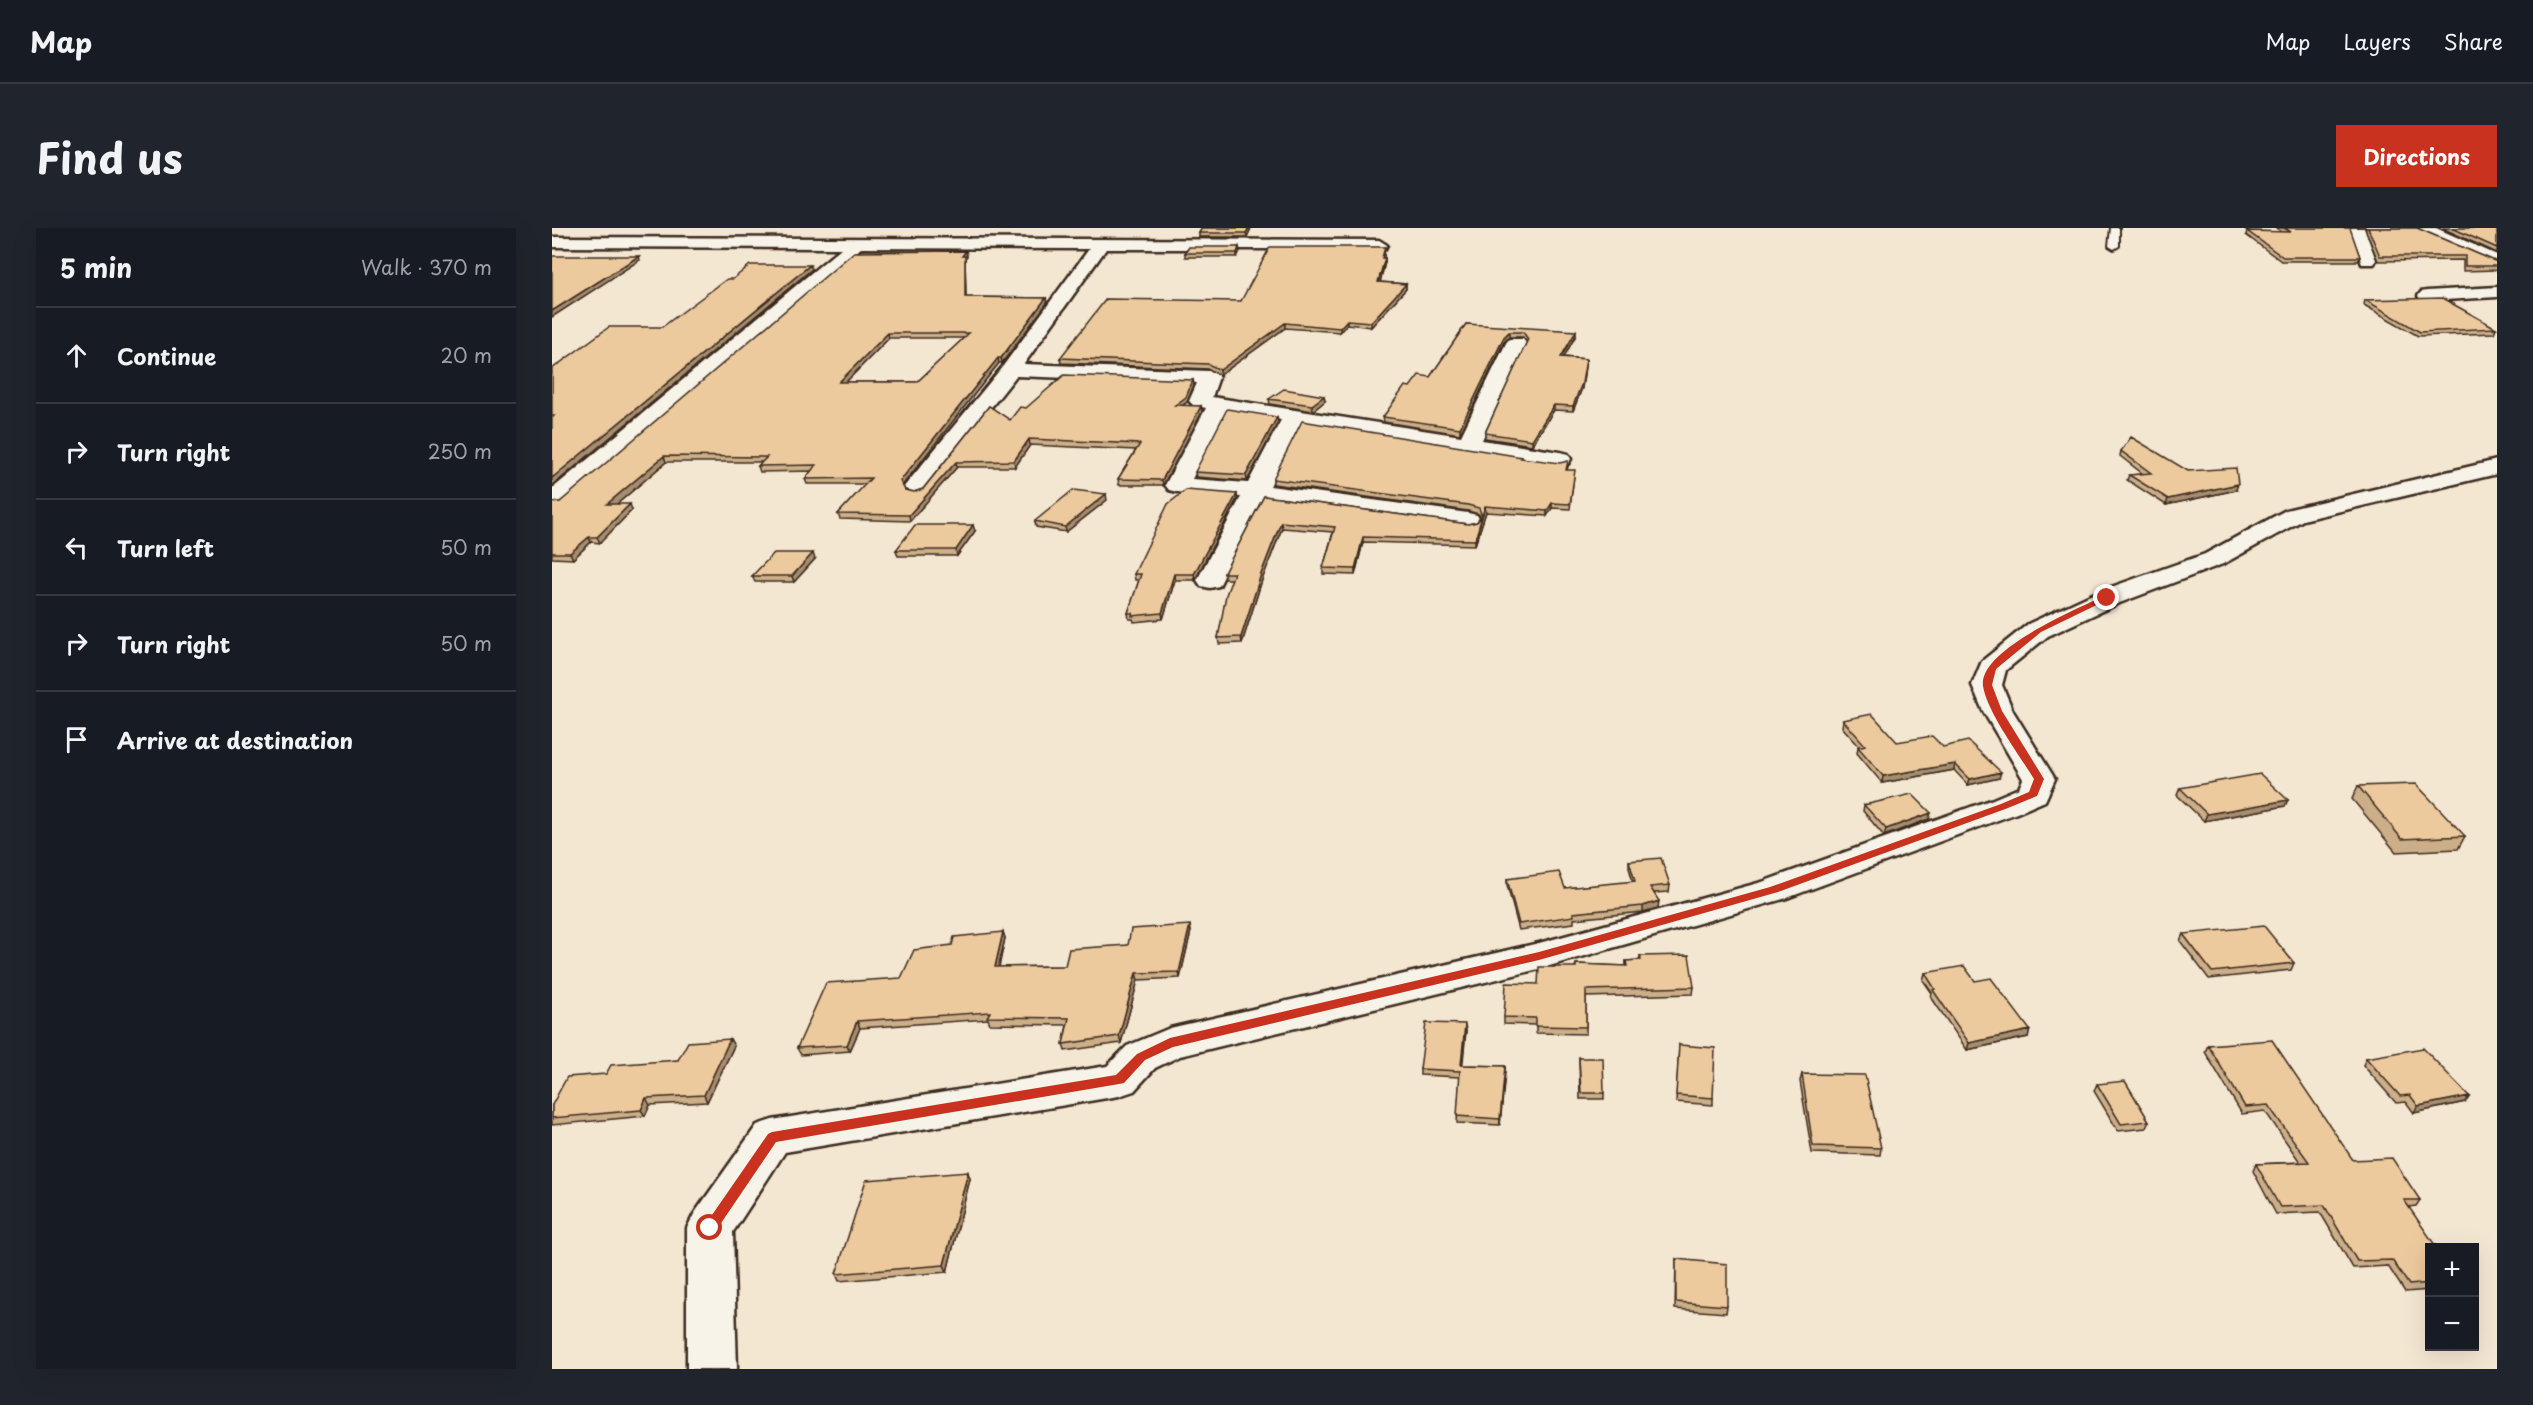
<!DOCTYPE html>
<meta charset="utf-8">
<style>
:root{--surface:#171b24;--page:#20242c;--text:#f1f3f6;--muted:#9ea1a6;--line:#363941;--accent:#c8321e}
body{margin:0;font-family:"Playpen Sans",sans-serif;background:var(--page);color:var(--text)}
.controls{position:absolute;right:18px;bottom:18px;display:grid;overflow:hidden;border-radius:0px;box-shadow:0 6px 24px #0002}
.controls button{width:54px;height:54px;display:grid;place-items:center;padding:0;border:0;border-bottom:2px solid var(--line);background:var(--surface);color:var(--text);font:30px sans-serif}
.stop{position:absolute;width:18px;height:18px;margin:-14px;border:4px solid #c8321e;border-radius:50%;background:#fff}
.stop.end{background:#c8321e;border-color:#fff;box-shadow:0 2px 6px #0008}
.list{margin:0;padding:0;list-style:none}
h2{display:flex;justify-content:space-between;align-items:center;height:78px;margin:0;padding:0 24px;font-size:26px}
h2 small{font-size:20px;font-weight:400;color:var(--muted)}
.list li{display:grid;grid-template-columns:39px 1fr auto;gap:18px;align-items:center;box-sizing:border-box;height:96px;padding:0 24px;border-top:2px solid var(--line)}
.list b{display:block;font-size:22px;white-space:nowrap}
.list em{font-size:20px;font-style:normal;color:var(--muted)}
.icon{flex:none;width:33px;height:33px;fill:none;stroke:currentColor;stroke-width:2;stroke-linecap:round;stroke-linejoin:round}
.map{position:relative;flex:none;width:1945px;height:1141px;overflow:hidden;border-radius:0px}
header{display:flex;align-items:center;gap:36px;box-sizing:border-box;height:84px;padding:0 30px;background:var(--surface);border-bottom:2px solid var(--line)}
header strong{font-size:28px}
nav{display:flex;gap:33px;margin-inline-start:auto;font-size:21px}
.intro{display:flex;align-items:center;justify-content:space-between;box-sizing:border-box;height:144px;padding:0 36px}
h1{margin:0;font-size:42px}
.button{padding:15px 27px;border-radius:0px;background:var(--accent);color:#fff;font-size:21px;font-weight:700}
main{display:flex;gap:36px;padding:0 36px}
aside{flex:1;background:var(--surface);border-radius:0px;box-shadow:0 6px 24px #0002}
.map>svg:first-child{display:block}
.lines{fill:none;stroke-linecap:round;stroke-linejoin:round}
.lane-casing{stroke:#3b2a1e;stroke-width:4}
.street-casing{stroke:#3b2a1e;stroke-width:5}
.lane{fill:#f7f3e8;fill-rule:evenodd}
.street{fill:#f7f3e8;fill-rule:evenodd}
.wall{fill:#ccae88;stroke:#3b2a1e;stroke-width:1.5;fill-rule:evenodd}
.shaded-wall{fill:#a68d6f;stroke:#3b2a1e;stroke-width:1.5}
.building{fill:#edca9e;stroke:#3b2a1e;stroke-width:1.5;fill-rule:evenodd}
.route{fill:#c8321e}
</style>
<header>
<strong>Map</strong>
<nav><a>Map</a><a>Layers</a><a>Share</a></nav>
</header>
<div class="intro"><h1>Find us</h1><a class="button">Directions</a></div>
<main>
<aside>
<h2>5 min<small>Walk · 370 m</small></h2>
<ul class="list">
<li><svg class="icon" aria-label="ahead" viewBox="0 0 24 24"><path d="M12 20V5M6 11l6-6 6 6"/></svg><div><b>Continue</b></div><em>20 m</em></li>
<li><svg class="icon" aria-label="right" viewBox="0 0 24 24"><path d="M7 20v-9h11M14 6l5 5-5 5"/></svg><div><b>Turn right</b></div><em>250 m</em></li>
<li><svg class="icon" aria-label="left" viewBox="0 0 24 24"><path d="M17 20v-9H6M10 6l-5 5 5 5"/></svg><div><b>Turn left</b></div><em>50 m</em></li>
<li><svg class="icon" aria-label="right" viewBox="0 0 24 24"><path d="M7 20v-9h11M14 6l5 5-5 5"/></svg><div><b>Turn right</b></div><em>50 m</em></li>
<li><svg class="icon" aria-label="arrive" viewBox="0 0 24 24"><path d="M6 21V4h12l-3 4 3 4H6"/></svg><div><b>Arrive at destination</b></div></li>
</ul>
</aside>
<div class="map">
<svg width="1945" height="1141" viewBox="0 0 1945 1141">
<rect width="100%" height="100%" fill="#f4e7d2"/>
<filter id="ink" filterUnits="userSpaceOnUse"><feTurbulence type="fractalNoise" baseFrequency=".0167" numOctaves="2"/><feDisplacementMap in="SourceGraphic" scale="12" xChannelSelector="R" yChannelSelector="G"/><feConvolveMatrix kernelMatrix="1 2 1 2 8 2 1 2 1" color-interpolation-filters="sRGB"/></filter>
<g filter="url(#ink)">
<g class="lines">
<defs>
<path id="lane" d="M1559,0H1567V18L1562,21L1557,18Z"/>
<path id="street" d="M1796,0H1812L1824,32L1822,36H1810Z
M1863,0H1884L1945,27V38L1865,3Z
M0,9L827,12L835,17L833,21H554L472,136L657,143L664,145L667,149L660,169L909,208L954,115L957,111H971L974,115L930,212L1008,224L1016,226L1019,231L1016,236L1008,238L749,196L718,258L916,285L925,287L928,292L925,297L916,299L711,271L667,358L658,360L649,358L645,352L689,269L625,264L617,262L613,257L654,180L641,177L637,173L645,155L464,148L371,265L363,267L355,265L351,260L451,138L537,21L309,20L9,278L0,280V261L289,20L0,19ZM674,184L729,192L696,255L640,251Z
M1945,59V69L1875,73L1869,72L1866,68L1869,64L1875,63Z
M1945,232V246L1751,292L1671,336L1565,376L1496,408L1454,442L1450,457L1461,483L1503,551L1493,573L1465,585L1235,670L987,741L628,828L603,840L582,863L567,868L233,924L181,1004L185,1141H135V1000L142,986L205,897L220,892L555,838L575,818L618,800L987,715L1210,654L1441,571L1467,560L1471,551L1431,483L1420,457L1430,433L1476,396L1545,364L1653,326L1734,282Z"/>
</defs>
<!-- lane casing -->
<use href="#lane" class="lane-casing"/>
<!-- street casing -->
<use href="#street" class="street-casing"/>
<!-- lane -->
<use href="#lane" class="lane"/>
<!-- street -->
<use href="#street" class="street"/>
</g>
<!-- wall -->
<path class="wall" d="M650,0H699L695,9H647V5Z
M1724,0H1797L1808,29L1806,33H1729L1694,7L1695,3L1730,4Z
M1813,0H1865L1945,34V42L1911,43V32L1826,33Z
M1890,0H1945V25Z
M687,19L688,23L685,29H633V25Z
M833,19L832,30H833V34L828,54L854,56V61L819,99L795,96L788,104L733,100L668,147L657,141L509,135L508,130L689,73Z
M414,23L415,28L413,30L414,69L494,70L495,75L450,135H447L350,257L353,262L362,264L371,261L437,178L458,192L474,180L641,152L642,157L635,174L630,178H649L650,184L611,257H567L566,251L584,222L478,217L463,239H405L358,293L288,291L286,286L314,256H255L253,251L260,243L208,244L206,238L210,234H114L65,276L80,282L48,315L39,314L21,331L0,330V275L8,274ZM337,110H412L365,154H294Z
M1813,72L1944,100L1942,105L1866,108L1812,77Z
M914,96L1024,107L1012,129L1034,131L1030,160L1021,183L1002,182L980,217L933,210V205L975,114L971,109H957L952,114L908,206L832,194L831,189L858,159L878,149Z
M717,171L773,173L761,183L718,176Z
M725,189L726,194L695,253L644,249L643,244Z
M1569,223L1636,243L1684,262L1614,277L1575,252L1577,247L1591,246L1568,228Z
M970,231L1016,239L1015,242L1022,247L1018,281L1000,280L995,288L934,284L923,317L811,314L803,347L771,346V340L781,304L730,300L710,352L690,415L667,416L666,410L680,351H673L672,345L712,268L916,296L925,294L928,289L927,286L916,283L721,256V251Z
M685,266V271L643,352H623L611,391L582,394L581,391H577L576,385L587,352H583L582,346Z
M555,272L514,304L484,299L483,293Z
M423,303L405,328H346L344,322Z
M263,331L242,354H203L200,348Z
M1291,492L1345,514L1391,519L1447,550L1416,557L1402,542L1330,555L1305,525L1306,519L1307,518L1290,499Z
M1806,558L1913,608L1906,621L1844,624L1800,571Z
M1628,560L1733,578L1652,593L1625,567Z
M1312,577L1377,591L1332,608L1311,583Z
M1077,633L1118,657L1117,664L1102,665L1106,680L1091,684L1022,691V695L967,702L955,657V651L1013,660L1081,654L1077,640Z
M639,703L628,750L586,752L569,815L513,823L511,816L515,797L438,796L436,791L308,800L298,823L249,827L245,820L400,717L451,704L453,710L447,739L513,738L576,717Z
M1631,706L1742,735L1739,742L1657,751L1628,713Z
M1088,728L1142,759L1141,766L1034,769V806L984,805V797L952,796V789L1023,739L1024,736L1074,738V733L1088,732Z
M1373,745L1423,753L1476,809L1415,822L1379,769L1380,765L1371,752Z
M914,803L910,837L953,838L948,897L905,895L908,849L868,847V841Z
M178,811L182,818L155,874L98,877L93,888L0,897V877L54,846L126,832Z
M1127,817L1161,870V877L1124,874Z
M1656,817L1801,932L1868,972L1864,978L1856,979L1878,1020V1062L1853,1064L1836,1038L1801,1040L1768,984L1724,986L1701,943L1704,936L1748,934L1713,883L1690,886L1653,824Z
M1027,830L1052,865V871H1028Z
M1814,830L1917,868L1913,874L1862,885L1854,874L1844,875L1811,837Z
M1250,846L1329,920L1328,927L1260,925L1248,853Z
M1545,856L1597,893L1594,900L1566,903L1542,863Z
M418,951L395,1044L287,1053L284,1046Z
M1124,1031L1175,1078L1174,1085L1123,1081Z"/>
<!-- shaded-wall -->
<path class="shaded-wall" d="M697,0H699L695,9L694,5Z
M687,19L688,23L685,29V25Z
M414,23L415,28L413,30L414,74L410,28Z
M87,28L88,32L0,89V83Z
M833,30V34L827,59L826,54Z
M258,37L260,41L0,258V250Z
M854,56V61L819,99V94Z
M494,70L495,75L450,135L449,130Z
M795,92V96L788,104V100Z
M733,95V100L668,147V142Z
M1024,103V107L1009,134V129Z
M957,104V109L952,114L908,206V200L952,109Z
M336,105L337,110L289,159L287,154Z
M446,130L447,135L349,259L348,253Z
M1034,131L1030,160L1021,183V178Z
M641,152L642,157L635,174L624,183L623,177Z
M772,168L773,173L761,183L760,177Z
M1002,177V182L980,217V212Z
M649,178L650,184L611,257L610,252Z
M725,189L726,194L695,253L694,247Z
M477,211L478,217L463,239L462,233Z
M112,228L114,234L58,282L55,276Z
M404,234L405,239L358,293L357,287Z
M1686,256L1684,262L1614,277L1616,271Z
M554,266L555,272L514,304L513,299Z
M685,266V271L643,352L642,346Z
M1000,275V280L995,288V283Z
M78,276L80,282L48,315L45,309Z
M933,278L934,284L923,317V312Z
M729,294L730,300L710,352L690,415L689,409L709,346Z
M421,297L423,303L405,328L404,322Z
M37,309L39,314L21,331L18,325Z
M811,309V314L803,347V341Z
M261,325L263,331L242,354L240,348Z
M622,346L623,352L611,391L610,385Z
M1403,536L1402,542L1330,555L1331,548Z
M1449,544L1447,550L1416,557L1418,551Z
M1736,572L1733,578L1652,593L1655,586Z
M1379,585L1377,591L1332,608L1334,601Z
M1107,673L1106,680L1091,684V678Z
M638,697L639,703L628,750L627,744Z
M451,704L453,710L445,746L443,739Z
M584,745L586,752L569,815L567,808Z
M305,793L308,800L298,823L295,817Z
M913,796L914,803L910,844L909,837Z
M1478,802L1476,809L1415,822L1417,815Z
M178,811L182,818L155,874L152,867Z
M953,838V845L948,897V891Z
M1917,868L1913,874L1862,885L1866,878Z
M94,870L98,877L93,888L89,882Z
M416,944L418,951L395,1044L392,1037Z"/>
<!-- building -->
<path class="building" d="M650,0H697L694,5H647Z
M1732,0H1798L1808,29H1731L1695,3L1739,4Z
M1816,0H1865L1945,34V38H1913V28H1828Z
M1900,0H1945V20Z
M637,19H687L685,25H633Z
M718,19H833L830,30H833L826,54L854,56L819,94L795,92L788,100L733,95L668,142L656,136L508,130L554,71L689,73Z
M414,23L410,28H413V69L494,70L449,130H446L348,253L353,262L362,264L371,261L437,178L458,192L468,179L474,180L512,147L641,152L634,169L623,177L649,178L610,252L566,251L588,216L477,211L462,233L404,234L357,287L286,286L319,250L253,251L264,237L206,238L215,229L112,228L55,276H78L45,309H37L18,325H0V275L8,274L302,24ZM336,105H417L365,154H287Z
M0,28H87L0,83Z
M198,37H258L0,250V190L2,188H0V141L57,99H110L175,51H181Z
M1890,70L1944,100L1868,104L1813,72Z
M914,96L1024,103L1009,129L1034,131L1030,155L1021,178L1002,177L980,212L933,205L976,111L971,104H957L952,109L908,200L831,189L853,158L858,159L867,147L878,149Z
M732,161L772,168L760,177L717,171Z
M675,181L725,189L694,247L643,244Z
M750,193L970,229L969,230L1008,235L1016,233L1014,242H1023L1018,276L1000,275L995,283L933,278L923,312L811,309L803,341L771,340L783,299L729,294L709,346L689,409L666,410L674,367L682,345H672L712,268L916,296L925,294L930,288L927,280L916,277L721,251Z
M1579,209L1636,243L1684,240L1686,256L1616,271L1577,247L1599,245L1569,223Z
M521,262L554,266L513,299L483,293Z
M634,262L685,266L642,346H622L610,385L580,388L581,385H576L589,346H582L616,276Z
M363,297H421L404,322H344Z
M222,325H261L240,348H200Z
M1320,486L1345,514L1380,508L1391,519L1416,513L1449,544L1418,551L1403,536L1331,548L1306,519L1313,517L1291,492Z
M1708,546L1736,572L1655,586L1628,560Z
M1864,556L1913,608L1850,611L1806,558Z
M1360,566L1379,585L1334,601L1312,577Z
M1109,630L1118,657L1098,659L1107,673L1091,678L1021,685L1022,688L967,696L955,651L1007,644L1013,660L1083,653L1077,633Z
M638,697L627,744L584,745L567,808L511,816L517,790L435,789L438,784L305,793L295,817L245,820L274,755L349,750L362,722L400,717L402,709L451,704L443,739L513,738L517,721L576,717L579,701Z
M1712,698L1742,735L1660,744L1631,706Z
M1137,727L1142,759L1034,762V799L984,798V790L952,789L954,755L986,756L987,739H1024V736L1075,738L1074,733L1089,732L1088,728Z
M1412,738L1423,753L1439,750L1478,802L1417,815L1381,762L1383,761L1373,745Z
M874,795L913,796L909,837L953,838L948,891L905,888L908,843L868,841Z
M178,811L152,867L94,870L89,882L0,890V877L15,849L54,846L59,837L126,832L136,814Z
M1720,812L1801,932L1840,930L1868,972H1852L1885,1020H1878V1055L1857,1057L1840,1032L1805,1033L1772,977L1728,979L1704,936L1757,934L1716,877L1693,879L1656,817Z
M1127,817L1163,820L1161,870L1124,867Z
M1871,820L1917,868L1866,878L1858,867L1848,868L1814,830Z
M1027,830H1051L1052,865H1029Z
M1250,846L1313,847L1329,920L1261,918Z
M1573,853L1597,893L1569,896L1545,856Z
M416,944L392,1037L284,1046L314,952Z
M1124,1031L1175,1036V1078L1124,1074Z"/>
</g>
<!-- route -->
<path class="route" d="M1552,368L1559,370L1489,404L1444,441L1440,457L1450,483L1492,551L1485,568L1456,580L1226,664L987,732L621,819L593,832L572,855L567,856L224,914L163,1004H153L151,1000L216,906L220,904L564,847L585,826L618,810L987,724L1218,659L1449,576L1477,564L1482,551C1468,528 1435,484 1431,458C1426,422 1525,381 1552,368Z"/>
</svg>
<div class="controls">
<button>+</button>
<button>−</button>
</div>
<div class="stop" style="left:158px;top:1000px"></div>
<div class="stop end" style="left:1555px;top:370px"></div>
</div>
</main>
